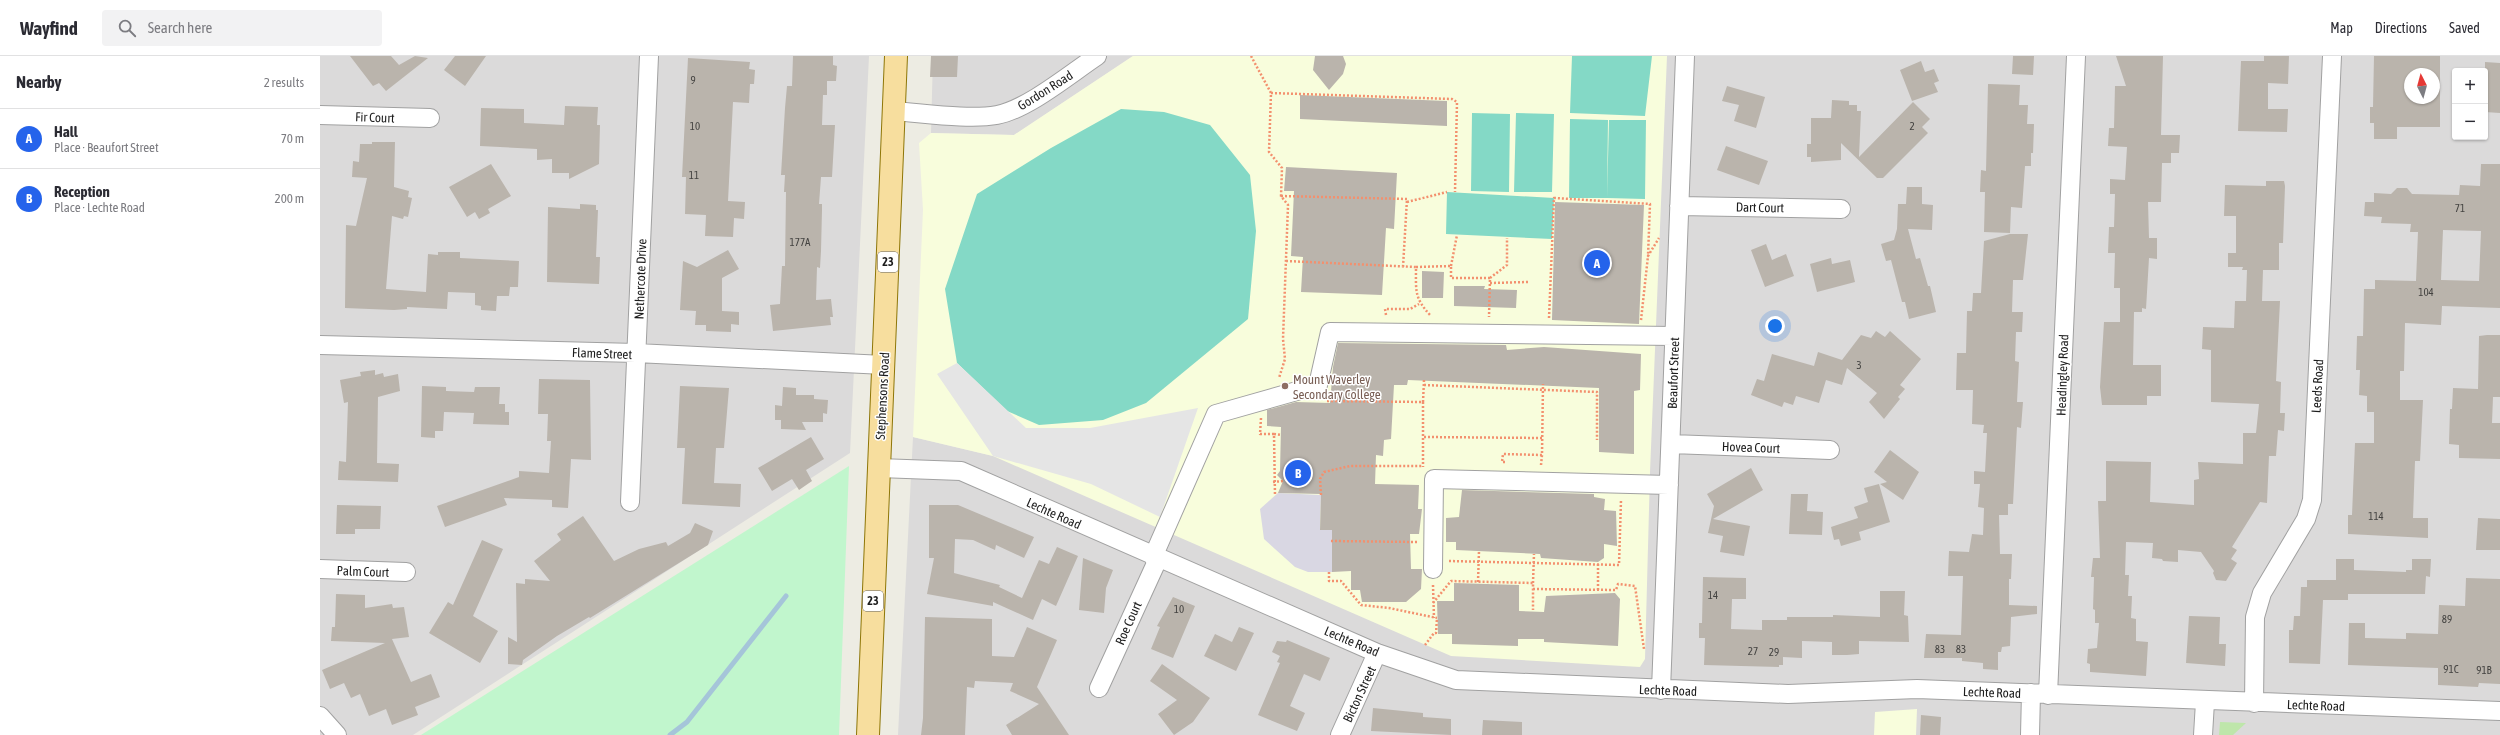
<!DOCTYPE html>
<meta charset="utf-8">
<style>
:root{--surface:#fff;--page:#f2f2f3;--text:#2b2b33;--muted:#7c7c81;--line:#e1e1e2;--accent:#2563eb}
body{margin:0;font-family:"Asap Condensed",sans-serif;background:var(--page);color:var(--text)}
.controls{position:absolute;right:12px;top:12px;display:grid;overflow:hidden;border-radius:4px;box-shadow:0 1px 3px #0004}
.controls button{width:36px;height:36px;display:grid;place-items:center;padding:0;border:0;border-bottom:1px solid var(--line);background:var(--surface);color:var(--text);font:20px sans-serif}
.compass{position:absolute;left:2084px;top:12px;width:36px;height:36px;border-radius:50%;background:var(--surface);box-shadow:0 1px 3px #0004;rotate:354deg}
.you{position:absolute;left:1455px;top:270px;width:14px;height:14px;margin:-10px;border:3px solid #fff;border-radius:50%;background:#1a73e8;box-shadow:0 0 0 6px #1a73e833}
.badge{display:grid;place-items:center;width:26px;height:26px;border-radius:50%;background:var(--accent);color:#fff;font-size:13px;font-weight:700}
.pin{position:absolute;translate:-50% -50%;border:2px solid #fff;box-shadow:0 1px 4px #0006}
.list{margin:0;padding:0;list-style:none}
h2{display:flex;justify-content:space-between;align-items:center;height:52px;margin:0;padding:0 16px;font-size:17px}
h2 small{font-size:13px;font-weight:400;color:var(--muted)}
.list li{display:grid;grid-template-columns:26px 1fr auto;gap:12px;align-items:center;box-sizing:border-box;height:60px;padding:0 16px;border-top:1px solid var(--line)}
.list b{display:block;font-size:15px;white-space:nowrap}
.list p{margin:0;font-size:13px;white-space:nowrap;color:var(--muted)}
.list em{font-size:13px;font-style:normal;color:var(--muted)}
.icon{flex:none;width:22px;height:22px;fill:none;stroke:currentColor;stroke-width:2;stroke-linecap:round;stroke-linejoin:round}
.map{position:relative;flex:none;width:2180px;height:679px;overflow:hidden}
header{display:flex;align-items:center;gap:24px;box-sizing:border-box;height:56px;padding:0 20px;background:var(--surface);border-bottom:1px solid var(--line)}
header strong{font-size:19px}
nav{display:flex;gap:22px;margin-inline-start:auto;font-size:14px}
.search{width:280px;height:36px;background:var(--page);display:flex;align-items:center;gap:10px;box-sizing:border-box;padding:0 14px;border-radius:4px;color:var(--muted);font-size:15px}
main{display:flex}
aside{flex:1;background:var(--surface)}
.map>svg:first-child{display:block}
.residential{fill:#dbdada;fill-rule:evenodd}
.education{fill:#f8fddc}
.grass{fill:#bee6aa}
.park{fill:#c1f6cd}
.pitch{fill:#84d9c6}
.parking{fill:#e5e5e5}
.plaza{fill:#d9d7e3}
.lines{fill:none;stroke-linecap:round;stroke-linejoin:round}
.stream{stroke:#a5c5d9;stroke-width:5}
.building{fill:#bab4ac;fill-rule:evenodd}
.minor-casing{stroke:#a1a1a1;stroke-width:20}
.major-casing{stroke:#8e7607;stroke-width:24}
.path{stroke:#f3906e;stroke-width:2.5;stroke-dasharray:2 2;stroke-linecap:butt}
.minor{stroke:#fff;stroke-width:18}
.major{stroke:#f7de9e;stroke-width:22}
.path-bridge{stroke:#f3906e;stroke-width:2.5;stroke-dasharray:2 2;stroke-linecap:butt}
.education-dot{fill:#8d6e63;stroke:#fff;stroke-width:1.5}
.labels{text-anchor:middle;stroke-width:3;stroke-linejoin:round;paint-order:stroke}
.number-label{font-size:11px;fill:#444341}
.shield{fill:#fff;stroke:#616161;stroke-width:1}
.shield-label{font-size:12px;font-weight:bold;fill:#1d1d1d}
.street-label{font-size:13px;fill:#1d1d1d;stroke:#fff}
.education-label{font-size:13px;fill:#785e54;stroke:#fff;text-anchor:start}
</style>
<header>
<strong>Wayfind</strong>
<div class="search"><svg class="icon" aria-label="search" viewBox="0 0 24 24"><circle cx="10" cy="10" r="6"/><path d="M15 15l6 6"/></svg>Search here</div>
<nav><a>Map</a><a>Directions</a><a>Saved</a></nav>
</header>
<main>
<aside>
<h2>Nearby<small>2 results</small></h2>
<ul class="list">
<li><span class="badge">A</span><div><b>Hall</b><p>Place · Beaufort Street</p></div><em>70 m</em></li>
<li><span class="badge">B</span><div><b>Reception</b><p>Place · Lechte Road</p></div><em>200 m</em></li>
</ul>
</aside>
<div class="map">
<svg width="2180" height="679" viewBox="0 0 2180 679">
<rect width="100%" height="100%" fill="#edece3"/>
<!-- residential -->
<path class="residential" d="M0,0H549L530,397L93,679H0Z
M613,0H813L694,79L611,77Z
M1339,0H2180V679H578L593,381L673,400ZM2135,15H2165V81H2135ZM2090,18H2114V42H2090Z"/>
<!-- education -->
<path class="education" d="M813,0H1347L1330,416L1325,603L1320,611L1131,600L673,400L593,381L603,154L599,87L611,77L694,79Z
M1597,653L1596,679H1554L1555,656Z"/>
<!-- grass -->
<path class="grass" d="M1900,666L1926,667L1913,679H1899Z"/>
<!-- park -->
<path class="park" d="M529,410L519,679H101Z"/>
<!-- pitch -->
<path class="pitch" d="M1252,0H1332L1325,60L1250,57Z
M801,53L844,56L890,69L930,119L936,175L928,263L826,347L783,364L719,369L687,355L637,307L625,233L657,138L731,92Z
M1152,57L1190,58L1189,136L1151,135Z
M1196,57L1234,58L1232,136H1194Z
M1250,63L1288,64L1287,142H1249Z
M1289,64H1326L1325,143L1287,142Z
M1127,136L1234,142L1232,183L1126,178Z"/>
<!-- parking -->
<path class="parking" d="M637,307L706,372H770L878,352L840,461L771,428L673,400L617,318Z"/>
<!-- plaza -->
<path class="plaza" d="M958,437L1001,439L1000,474H1012V516H988L975,511L944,483L940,453Z"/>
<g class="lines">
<!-- stream -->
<path class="stream" d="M350,679L367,666L466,540"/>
</g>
<!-- building -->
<path class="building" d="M30,0H71L79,9L95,0L108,2L66,35L59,27L53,30Z
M135,0H166L145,30L124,14Z
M473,0H513V9L517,10L516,25H507V39H503L502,69H515L512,121H501L499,148H502V154L501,195L500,212L497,211L496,244L511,243L513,261H510L511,269L453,275L450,249L460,248L462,210H465L466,136H464L465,119H461L465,52L467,30H472Z
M611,0H638L637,21H610Z
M995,0H1023L1026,8L1023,18L1009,34L993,14Z
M1693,0H1714L1713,19L1692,18Z
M1796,0H1843L1841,79H1860L1859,97H1851V107H1842L1841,146H1828L1829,182H1837V203L1829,202L1826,253L1822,252V256H1814L1813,309H1841V340H1827V349H1782L1780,331L1784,266H1800V232H1794L1795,197H1788L1789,171H1794L1795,138H1790V123L1805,124L1807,91L1788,90L1789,72H1794L1795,30H1806Z
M1944,0H1969L1968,28L1948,27V53H1968L1967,76L1918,75L1921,5H1944Z
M2054,0H2120V71H2077V83H2054V67H2050V51H2053ZM2090,18H2114V42H2090Z
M368,2L430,6L429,13L435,14L434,28H430L429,47L413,46L408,145L425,146L424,163L414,162L413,181L385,180L386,159L365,158L366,121H362Z
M1601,5L1605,16L1614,13L1619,25L1614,27L1618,36L1592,45L1580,14Z
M2165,6L2180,7V57L2165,56Z
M1668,28L1700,29L1699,49H1708L1707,68H1714L1713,97H1711V110H1705L1702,152L1691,151L1690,177L1664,176L1665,136H1660L1661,114L1666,115Z
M1407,30L1445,41L1436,72L1414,65L1419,49L1402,45Z
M980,39L1127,45V70L980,63Z
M1512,44L1529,45V49H1537V55H1541L1539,101L1593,46L1610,63L1602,71L1608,77L1563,122H1557L1521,87V104L1491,106V101H1487V88H1491V62H1511Z
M245,50L278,51L277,69H280L279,108L249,123V117H232V103L217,104V93L160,90L161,52L204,53V67L244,69Z
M52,86H75L74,131L89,135L88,141L92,142L88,161L84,160L83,163L72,160L66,233L106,236L108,198L118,199V196H140V202L199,205L198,231H190L189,240H177L176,255L161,254V250L155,249V237L128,236L127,253L87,251V253L74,254L25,252L26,169L36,170L47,122L32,121L33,105L39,106L40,88H52Z
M1406,90L1448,105L1439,129L1397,114Z
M171,108L191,140L168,153L170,157L159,163L155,156L147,161L129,131Z
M2161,108H2180V252L2122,250L2121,269L2085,267L2084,315H2080V344H2103L2100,405H2095L2093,462H2108V482L2028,478V459H2032L2035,387H2054V356H2047V340L2039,339L2040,314H2036L2037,280H2043L2044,233H2055V224L2096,225L2098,176H2090L2091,168L2061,167L2062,161L2044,160L2045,146H2054V137L2071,138L2077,132H2087L2092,138L2139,139L2140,129L2160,130ZM2123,174L2161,175L2159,225L2121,224Z
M966,111L1077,117L1074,173L1066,172L1062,239L981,236L983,201L971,200L974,135H964Z
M1946,125H1964L1965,130L1963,187H1959V214H1943L1942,245H1960L1956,325L1961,326L1960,357H1965L1964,375L1958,374L1956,400H1949L1947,447L1940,446L1912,491L1917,494L1911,503L1917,507L1906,525L1896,524L1893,517L1894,515L1881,496L1858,494V506L1843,505L1842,503L1832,502L1833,487L1806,486L1805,519H1809L1808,540H1812L1811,562L1816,563V585L1828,586L1826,620L1770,616V608L1767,607L1768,593L1777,592L1779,567H1775V554L1773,553L1774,521H1771L1773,502H1780L1778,445H1786V405L1831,406L1830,446L1874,449V424L1879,423L1878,406L1923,408V377H1936L1939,348L1891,346V294L1882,293L1883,271L1914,272L1915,245H1926L1927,214H1922L1923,211H1908V197H1916V160H1904L1905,129L1946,130Z
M1587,131H1602V148L1613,149L1612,174L1588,173L1596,203L1600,202L1608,230H1610L1616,256L1589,263L1585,246H1582L1571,204L1566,205L1561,188L1574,184L1577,173L1578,148H1586Z
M1235,146L1324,149L1319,268L1232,264Z
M260,148L276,149V154H278L276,201H280L279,228L227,226L228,151L260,153Z
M1690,178H1708L1703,224H1693L1692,256H1703L1702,276H1696L1695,305L1699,306L1697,346H1703L1701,372L1697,371L1693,448H1688V459H1679L1680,498H1692L1691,523H1689V549L1717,550V558L1691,561L1690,590L1682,591L1681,596H1678V614L1663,613V607L1642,605V602H1604L1606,578L1641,579L1643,520H1628L1629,495L1649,496L1652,478L1663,479L1664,452L1658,451L1660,428H1654V415L1665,416L1667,377H1663L1664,369L1652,368L1653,334H1636L1637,297H1646L1647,255H1652L1653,237H1661L1664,185Z
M1446,188L1452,204L1466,198L1474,220L1445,231L1431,194Z
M408,194L419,213L402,222V255L419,256V269L411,268V276L386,275V269H375L376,255L360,254L363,205L377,211Z
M1511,202L1512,208L1530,204L1535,226L1497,236L1490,208Z
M1102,215L1124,216L1123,242H1102Z
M1134,230H1165L1164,233L1197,234L1196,252L1134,250Z
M1556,275L1565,281L1570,275L1601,303L1580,329L1585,333L1578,341L1580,343L1564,363L1549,346L1557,337L1527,312L1522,329L1506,324L1499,347L1476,340L1473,349L1464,346L1462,351L1431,339L1437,323L1444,325L1452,298L1494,310L1498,296L1522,304L1541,279L1551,282Z
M2167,279H2180V341H2173L2172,367H2180V403L2139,402V389L2129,388L2130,353H2132L2133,332L2158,333L2159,280Z
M1018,287L1186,289L1187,294L1224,291L1321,298L1320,334L1314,335V398L1279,396V332L1088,324L1087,329H1074L1071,383L1064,384L1063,400L1056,399L1055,428L1099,429L1098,453H1102L1099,478H1090L1091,513H1102L1101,533L1086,546H1042L1040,534H1031V515L1012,516V474H1000L1001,438L958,437L963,425L957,419L960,415L961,371L947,370V354L976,346L1010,347L1013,311Z
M55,314V319L63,317L64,321L78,318L80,335L58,341L57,407L79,408L78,426L18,424L19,405L26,406L28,346L24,347L20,324L41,320L40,316Z
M219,323L270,324L271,404L251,403L248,452L232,451V444L184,442L187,449L125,471L117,450L199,421V415L229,417L231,385H227L228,358H218Z
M102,330L126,331V335L154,336L155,331H180L179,348H185V356H189V369L153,368L154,357L124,356L123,375H115V382L101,381Z
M360,330L409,332L404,392H396L394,427L421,428L420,451L362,448L365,392H357Z
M463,331L476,332V339H494V343L508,344L507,358L503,357V366H482L486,374L461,373V364H455V349L462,350Z
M491,381L504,403L486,414L492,425L479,434L472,423L452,435L438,412Z
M1570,394L1599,416L1583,444L1560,428L1567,426L1554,416Z
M1431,412L1443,434L1393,463L1430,470L1424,500L1400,496L1403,480L1388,477L1394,450L1387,438Z
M1559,428L1570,466L1539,476L1541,484L1521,490L1519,483L1514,484L1511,471L1538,462L1534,451L1548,446L1544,432Z
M1142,434L1274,438V441L1285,443L1284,454L1296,455L1297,490L1284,488V502L1278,506L1221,502L1220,498L1136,494V486H1126V462L1139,461Z
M1471,438H1488L1487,455L1503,456L1502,479L1469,478Z
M17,449L61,450L60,473H35V478H16Z
M609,449H638L714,481L704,502L676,489L675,494L653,484L635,483L634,517L680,529L679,531L702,542L719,504L729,508L737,491L758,500L736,550L722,543L713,564L673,546V550L607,538L614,502H609Z
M263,460L294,505L319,493L346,486L348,490L370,477L375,467L393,475L388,489L270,562L269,561L237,580L203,604L202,609L188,608V581L197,586L196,527L205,528V523L230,525L214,505L241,484L237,478Z
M2158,462L2180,463V494H2156Z
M162,484L183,493L153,560L178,575L160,607L109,577L128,546L133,549Z
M763,502L793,514L786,532L784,557L759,554Z
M2016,503H2034V514L2086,516V514H2092V503H2111L2110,521L2106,520L2105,538H2028V544H2003L2000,608L1969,607V574H1973L1974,560H1980L1981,531H1987V524H2016Z
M1383,521L1426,522V543H1412L1411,573L1442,574V564H1467V561H1513V559L1560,561V535H1585L1584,559L1588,560L1589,586L1539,585V598L1527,599H1512V586L1482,585V602L1463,601V609H1459V611L1384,609L1385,582H1379V567H1382Z
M2146,522L2180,523V628L2159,627L2158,631L2118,629V612L2028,609L2029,567H2045V582L2086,583V577L2118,578L2119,549L2145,550Z
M1134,527L1199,529V555L1224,556L1226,540L1295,537L1300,543L1298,590L1224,586V583H1198V590L1132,588V578H1118L1117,545H1134Z
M16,538L45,539V552L72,548L73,552L84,551L89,581L72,583L91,626L111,618L120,641L95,651L98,659L72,669L66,653L49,660L40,638L31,642L24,627L10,633L2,614L65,587L11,585L12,571H15Z
M853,541L875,550L853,602L831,593L840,571L837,570Z
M1869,560L1900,561L1899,588H1906L1905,610L1866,607Z
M605,561L672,563V600L694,601L707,571L737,584L717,631L749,679H692L686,669L719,648L690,635L693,627L655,625L654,632L647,631L645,679H601L603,662Z
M919,571L934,577L916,615L884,600L895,578L912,586Z
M967,584L1010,602L1000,625L984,618L970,650L985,657L977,675L938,659L960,607L957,606L960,600L952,596L957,585L966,586Z
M842,608L890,642L873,666L854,679L838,658L857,644L830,625Z
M1053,652L1103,657V661L1131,663V679L1051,675Z
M1601,659L1621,661L1620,679H1600Z
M1163,664L1202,666V679H1162Z"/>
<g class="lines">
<defs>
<path id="minor" d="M573,55C603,57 649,64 677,59C708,53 750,18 777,0
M0,59L110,62
M1359,150L1521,153
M0,289L316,297L564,309
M1351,388L1510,394
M559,412L641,415L1057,597L1136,624L1468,638L1597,633L2180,655
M310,446L329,0
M833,501L896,358L998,329L1010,276L1354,280
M0,513L86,516
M1113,513L1114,423L1349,429
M779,632L838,503
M1341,634L1365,0
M1728,639L1756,0
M1934,647L1935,561L1942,537L1986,463L1992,444L2012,0
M0,660L17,679
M1020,679L1057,597
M1710,679L1711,637
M1883,679L1885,646"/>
<path id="major" d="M548,679L576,0"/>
</defs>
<!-- minor casing -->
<use href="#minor" class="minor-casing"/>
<!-- major casing -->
<use href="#major" class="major-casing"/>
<!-- path -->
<path class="path" d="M931,0L951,37L949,96L962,112L961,140L968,149L963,283L965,303L959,322
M951,37L1132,43L1137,46L1135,136
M961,140L1087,143L1083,211
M1087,146L1127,136
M966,205L1096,211C1096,235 1094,242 1111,260
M1131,210L1137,179
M1096,211L1131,210V222H1170L1169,261
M1170,222L1187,209V182
M1170,227L1208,226
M1066,259L1065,253H1090L1099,248
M1229,262L1234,142L1330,148L1328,200L1339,182
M1321,264L1328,200
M1104,329L1277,336V384
M1007,345L1103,346V411
M1103,346L1104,324
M941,362L940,378H954L955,440
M954,378L961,379
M1104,381L1222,382
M1185,406H1182L1183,398L1222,399L1223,328
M1221,409L1222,399
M953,426L963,425
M1001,439L1000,423L1004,416L1030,410H1102
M1011,485L1097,486
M1129,505L1299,509L1301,444
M1009,516V525H1021L1041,549L1069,552L1117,562
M1113,529L1114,562
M1213,533L1296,534L1298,528L1315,530L1324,593
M1113,547L1131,525L1213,527V554
M1105,589L1114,577H1116L1117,562"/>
<!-- minor -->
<use href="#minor" class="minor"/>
<!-- major -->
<use href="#major" class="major"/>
<!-- path-bridge -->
<path class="path-bridge" d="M1158,526L1159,495
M1213,527L1214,498
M1278,534V506"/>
</g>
<!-- markers -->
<circle class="education-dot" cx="965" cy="330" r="4"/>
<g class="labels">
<!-- number labels -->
<g class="number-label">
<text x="373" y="28">9</text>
<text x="375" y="74">10</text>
<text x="1592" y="74">2</text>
<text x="374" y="123">11</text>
<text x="2140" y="156">71</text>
<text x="480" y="190">177A</text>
<text x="2106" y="240">104</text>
<text x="1539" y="313">3</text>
<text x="2056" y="464">114</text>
<text x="1393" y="543">14</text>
<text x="859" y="557">10</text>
<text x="2127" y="567">89</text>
<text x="1620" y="597">83</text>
<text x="1641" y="597">83</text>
<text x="1433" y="599">27</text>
<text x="1454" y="600">29</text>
<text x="2131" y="617">91C</text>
<text x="2164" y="618">91B</text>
</g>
<!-- shield labels -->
<g class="shield">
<rect x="558" y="196" width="20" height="20" rx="3"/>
<rect x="543" y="535" width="20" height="20" rx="3"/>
</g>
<g class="shield-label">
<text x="568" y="210">23</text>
<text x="553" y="549">23</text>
</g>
<!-- street labels -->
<g class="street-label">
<text transform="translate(725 34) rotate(-32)" y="5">Gordon Road</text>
<text transform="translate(55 61) rotate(2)" y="5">Fir Court</text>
<text transform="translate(1440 151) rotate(1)" y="5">Dart Court</text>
<text transform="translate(320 223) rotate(-88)" y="5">Nethercote Drive</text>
<text transform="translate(282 297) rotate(2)" y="5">Flame Street</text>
<text transform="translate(1353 317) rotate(-88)" y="5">Beaufort Street</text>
<text transform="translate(1742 319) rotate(-88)" y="5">Headingley Road</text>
<text transform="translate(1997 330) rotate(-87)" y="5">Leeds Road</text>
<text transform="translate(562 340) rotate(-87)" y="5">Stephensons Road</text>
<text transform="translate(1431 391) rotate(2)" y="5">Hovea Court</text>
<text transform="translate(734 457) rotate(24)" y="5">Lechte Road</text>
<text transform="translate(43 515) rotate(2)" y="5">Palm Court</text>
<text transform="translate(808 567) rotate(-66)" y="5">Roe Court</text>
<text transform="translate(1032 585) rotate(23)" y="5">Lechte Road</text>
<text transform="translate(1348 634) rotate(2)" y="5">Lechte Road</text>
<text transform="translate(1672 636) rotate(2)" y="5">Lechte Road</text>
<text transform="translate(1039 638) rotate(-65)" y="5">Bicton Street</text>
<text transform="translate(1996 649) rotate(2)" y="5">Lechte Road</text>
</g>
<!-- education labels -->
<g class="education-label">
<text x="973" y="328">Mount Waverley<tspan x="973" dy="15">Secondary College</tspan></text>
</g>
</g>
</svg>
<div class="controls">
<button>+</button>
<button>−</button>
</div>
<svg class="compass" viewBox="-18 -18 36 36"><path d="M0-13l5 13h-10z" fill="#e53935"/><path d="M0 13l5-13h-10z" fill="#7c7c81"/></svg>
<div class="you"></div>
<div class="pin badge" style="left:1277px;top:207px">A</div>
<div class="pin badge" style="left:978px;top:417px">B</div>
</div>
</main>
